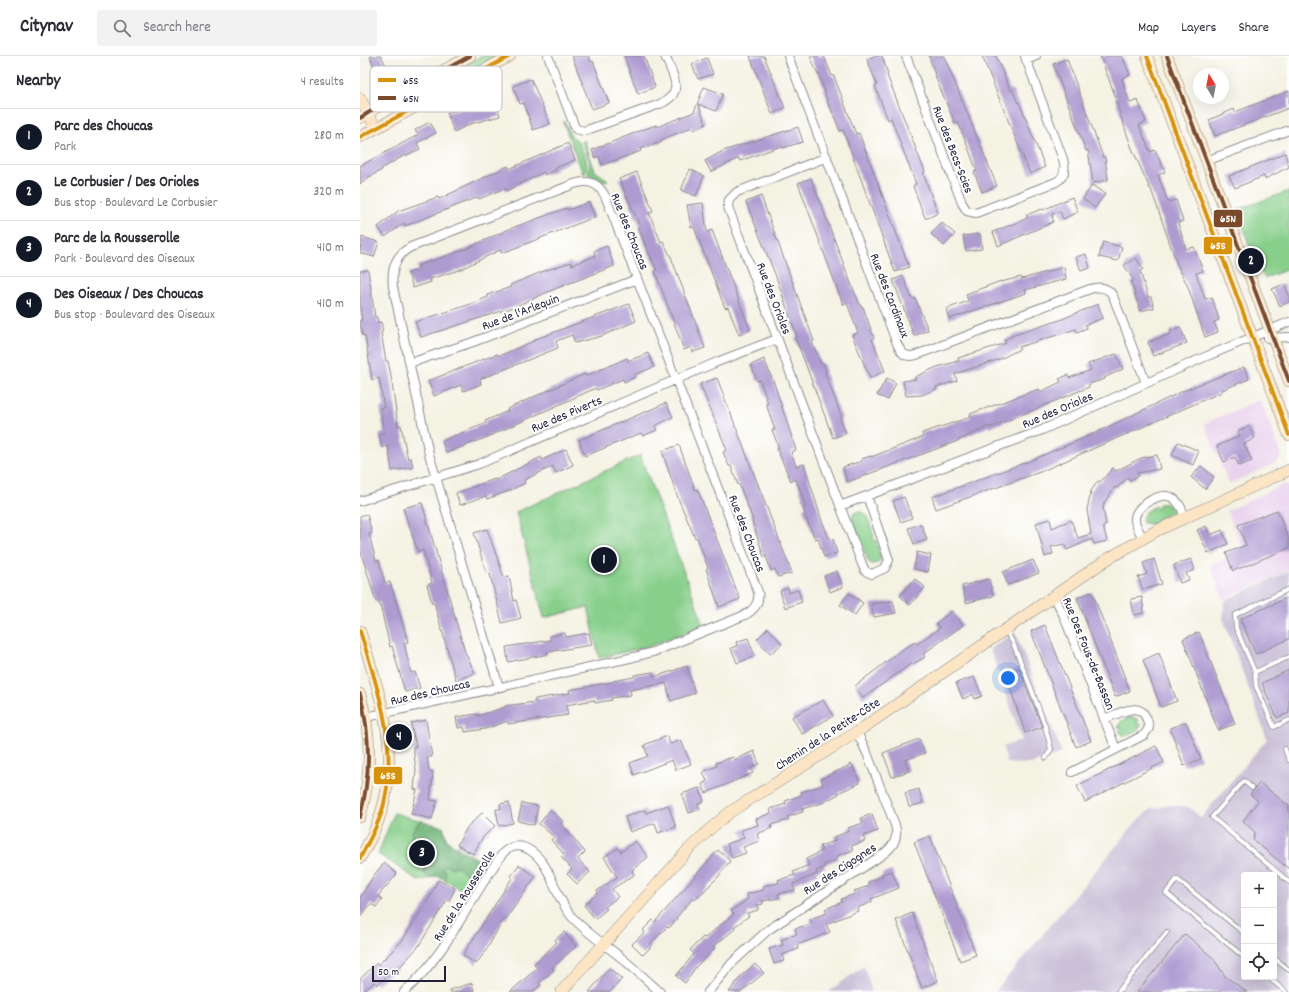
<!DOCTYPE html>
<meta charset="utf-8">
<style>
:root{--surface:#fff;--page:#f2f2f3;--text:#2b2b33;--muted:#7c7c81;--line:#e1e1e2;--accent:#111827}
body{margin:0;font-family:Dekko,sans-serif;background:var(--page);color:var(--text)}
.controls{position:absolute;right:12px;bottom:12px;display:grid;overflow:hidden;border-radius:4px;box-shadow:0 4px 16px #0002}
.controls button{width:36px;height:36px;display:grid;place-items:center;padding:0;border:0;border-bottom:1px solid var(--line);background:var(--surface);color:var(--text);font:20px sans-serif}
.compass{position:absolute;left:833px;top:12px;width:36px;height:36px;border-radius:50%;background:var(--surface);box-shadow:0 4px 16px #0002;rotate:350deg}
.scale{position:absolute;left:12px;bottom:10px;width:74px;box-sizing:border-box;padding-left:4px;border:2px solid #22223b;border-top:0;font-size:11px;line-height:14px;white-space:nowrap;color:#22223b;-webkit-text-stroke:3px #fff;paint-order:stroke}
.you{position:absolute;left:648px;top:622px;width:14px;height:14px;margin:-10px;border:3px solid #fff;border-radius:50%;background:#1a73e8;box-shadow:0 0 0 6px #1a73e833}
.badge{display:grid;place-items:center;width:26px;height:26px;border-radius:50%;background:var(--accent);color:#fff;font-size:13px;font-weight:700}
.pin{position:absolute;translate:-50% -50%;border:2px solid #fff;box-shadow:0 1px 4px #0006}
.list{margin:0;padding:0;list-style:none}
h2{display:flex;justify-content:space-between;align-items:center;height:52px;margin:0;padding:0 16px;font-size:17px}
h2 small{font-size:13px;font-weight:400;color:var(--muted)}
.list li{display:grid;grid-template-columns:26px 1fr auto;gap:12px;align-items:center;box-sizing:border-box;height:56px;padding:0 16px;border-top:1px solid var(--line)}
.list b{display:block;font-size:15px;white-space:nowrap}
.list p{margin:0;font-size:13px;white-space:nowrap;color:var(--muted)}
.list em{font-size:13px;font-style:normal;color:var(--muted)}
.icon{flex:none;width:22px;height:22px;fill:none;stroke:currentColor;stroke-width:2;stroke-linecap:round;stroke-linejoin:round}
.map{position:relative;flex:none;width:929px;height:936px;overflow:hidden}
header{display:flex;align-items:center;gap:24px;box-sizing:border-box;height:56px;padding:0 20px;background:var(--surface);border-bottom:1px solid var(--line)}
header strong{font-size:19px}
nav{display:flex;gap:22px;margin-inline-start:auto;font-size:14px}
.search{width:280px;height:36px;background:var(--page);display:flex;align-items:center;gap:10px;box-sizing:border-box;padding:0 14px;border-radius:4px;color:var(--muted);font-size:15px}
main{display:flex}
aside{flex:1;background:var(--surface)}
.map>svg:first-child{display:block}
.built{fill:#e9d2ed}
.industrial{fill:#c9bfd7;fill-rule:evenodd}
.green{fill:#87cf8a;stroke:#547862}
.forest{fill:#6db276;stroke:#486a58}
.building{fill:#ae9cd1}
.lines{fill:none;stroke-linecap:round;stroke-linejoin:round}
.lane-casing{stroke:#8b8a8e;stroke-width:5.5}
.street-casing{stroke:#8b8a8e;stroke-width:10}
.secondary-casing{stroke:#8b8a8e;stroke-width:12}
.lane{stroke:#fff;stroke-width:4}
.street{stroke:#fff;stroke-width:8}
.secondary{stroke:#fce5c4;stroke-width:11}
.bus-1-casing{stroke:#fff;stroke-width:7}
.bus-2-casing{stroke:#fff;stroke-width:7}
.bus-1{stroke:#d79209;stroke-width:4}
.bus-2{stroke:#7a4b2a;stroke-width:4}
.labels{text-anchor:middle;stroke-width:4;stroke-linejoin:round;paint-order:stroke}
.street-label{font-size:13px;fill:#22223b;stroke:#fff}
.key{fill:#fff;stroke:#bdbdc4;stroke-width:1}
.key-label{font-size:11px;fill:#22223b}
.line-badge{stroke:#fff;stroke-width:1.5}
.badge-label{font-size:11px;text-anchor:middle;font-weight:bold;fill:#fff}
</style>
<header>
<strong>Citynav</strong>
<div class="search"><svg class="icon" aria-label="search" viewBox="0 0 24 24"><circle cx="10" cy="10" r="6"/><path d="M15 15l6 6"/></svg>Search here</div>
<nav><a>Map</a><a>Layers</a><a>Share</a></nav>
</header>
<main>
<aside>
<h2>Nearby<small>4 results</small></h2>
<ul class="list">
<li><span class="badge">1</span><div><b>Parc des Choucas</b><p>Park</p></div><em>280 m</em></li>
<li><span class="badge">2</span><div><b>Le Corbusier / Des Orioles</b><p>Bus stop · Boulevard Le Corbusier</p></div><em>320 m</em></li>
<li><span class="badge">3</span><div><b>Parc de la Rousserolle</b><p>Park · Boulevard des Oiseaux</p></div><em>410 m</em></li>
<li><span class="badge">4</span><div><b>Des Oiseaux / Des Choucas</b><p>Bus stop · Boulevard des Oiseaux</p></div><em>410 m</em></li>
</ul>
</aside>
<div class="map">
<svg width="929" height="936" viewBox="0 0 929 936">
<rect width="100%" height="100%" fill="#fff"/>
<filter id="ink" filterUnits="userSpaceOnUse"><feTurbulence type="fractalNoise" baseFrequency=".025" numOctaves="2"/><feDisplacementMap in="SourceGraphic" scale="8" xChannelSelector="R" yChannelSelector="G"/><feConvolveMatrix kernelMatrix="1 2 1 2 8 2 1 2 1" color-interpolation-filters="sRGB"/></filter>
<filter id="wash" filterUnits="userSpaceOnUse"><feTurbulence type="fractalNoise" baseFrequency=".012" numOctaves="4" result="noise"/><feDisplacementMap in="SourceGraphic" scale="16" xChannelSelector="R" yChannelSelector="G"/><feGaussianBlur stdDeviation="0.9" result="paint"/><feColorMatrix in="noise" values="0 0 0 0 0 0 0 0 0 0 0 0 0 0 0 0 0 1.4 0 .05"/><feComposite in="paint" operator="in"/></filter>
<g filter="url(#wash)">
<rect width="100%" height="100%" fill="#f4f2e2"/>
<!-- built -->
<path class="built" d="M900,343L922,400L917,406L869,428L844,368Z
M924,428L929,430V514L863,543L850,509L884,495L867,455Z"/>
<!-- industrial -->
<path class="industrial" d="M929,515V936H635L777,765L791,753L811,749L829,751L841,762L907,683L863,562L865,544ZM884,819H914V921H884Z
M655,576L702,697L671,708L647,707L643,691L662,684L630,593Z
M504,910L512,936H468Z"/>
<!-- green -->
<path class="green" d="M121,0H144L37,58L32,48Z
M203,66H205L211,80L218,85L225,101L227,109L225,118H223Z
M224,84L235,115L248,124L244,126L228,118L230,107L222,85Z
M929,135V213L905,222C892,203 884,176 879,153Z
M280,399L344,569L290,590L239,602L228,551L184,562L156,456Z
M803,447L810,450L812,456L791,468L783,467L782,462L786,456L795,450L797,453L799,452L798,449Z
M499,455L507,459L514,480L513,481L514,484H516L521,503L518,507L512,508L508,505L492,462L494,457Z
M770,661L775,662L779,665L777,666V669L781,668V670L775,677L764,680L759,675L761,673L760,671L758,672C759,665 764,663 770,661Z
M34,757L83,771L87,785L126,808L108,837L78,820L59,825L18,798Z"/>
<!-- forest -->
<path class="forest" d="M60,764L83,771L87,785L97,791L98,797L105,796L126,808L119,820L107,818L96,810L92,812L86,809L83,812L86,818L85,824L78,820L69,822L64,817L65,801L51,791L52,776Z"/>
<g id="blocks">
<!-- building -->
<path class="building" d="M10,0H21L34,24L23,30L15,14Z
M212,0H229L231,6L233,5L249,47L232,53Z
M264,0H284L295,31L278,38Z
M390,0H404L425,52L412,58Z
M450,0H464L472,20H474L496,78L499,77L549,211L535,216L483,74L480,75L470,50H469L459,18L458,19Z
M515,0H522L528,18L527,19L565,116L563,117L578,157L568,162H565L553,130L556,128L545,99L531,62L528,64L515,30L517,29L507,3Z
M569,0H584L637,130L622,136L614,116L617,115L598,66L595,67L577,25Z
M622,0H636L650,34L652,33L658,47L659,46L685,111L670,118Z
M740,0H762L770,19L762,22L764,30L770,47L778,44L786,66L779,69L790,96L795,94L805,116L798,119L808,146L816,144L823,165L818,167L826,193L834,191L843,215L836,217L845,243L852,241L859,264L854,266L858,276L845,281L828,231L817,208L791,133H790L771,90L755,43L756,42Z
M347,2L353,18L338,23L332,8Z
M707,3L743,101H745L748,124L733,127L728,94L726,95L693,8Z
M171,23L190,68L173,74L164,47L160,48L153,30Z
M344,31L363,38L356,55L338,48L346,68L333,74L332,71L301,84L302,86L280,93L281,95L242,109L239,100L235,102L232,94L282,74L296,69L297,71L334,56Z
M929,35V52L855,80L849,64L874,53L875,56Z
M135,43L140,60L110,68L94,76L87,57Z
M70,66L76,77L57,87L60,93L46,100L45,99L21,113L22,114L9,121L0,128V110L58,79L55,74Z
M438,71L443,86L422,92L421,90L380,105L379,102L351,116L345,105L363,95Z
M208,87L215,104L195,112L196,114L185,119L184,116L146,135L145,132L119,143L118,141L45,170L44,167L25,181L18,171L38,155L78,141L79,143L148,110L149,113Z
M925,97L929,111L905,123L904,120L875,132L869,120Z
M330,113L344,120L336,140L321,134Z
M277,116L293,155L289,157L301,186L303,185L311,201L345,292L333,296L331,291L324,294L295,215L297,214L287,193L278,171L280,170L259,123Z
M451,122L492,230L501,251H503L514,282L512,283L525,315L510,322L492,279L498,277L487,247L483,248L438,127Z
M732,129L745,138L735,152L723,143Z
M401,140L454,285L452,286L461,308L463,307L466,316L465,317L482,362L480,363L486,377L473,382L441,296L435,282L437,281L415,218L386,146Z
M712,141L718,156L703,163L700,155L692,158L693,166L638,190L633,176L668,162L666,159L682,153L683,154Z
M229,146L235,161L142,197L140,194L99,214L70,223L71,226L53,232L48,217L59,214L57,210L106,193L149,173L207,152L208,154Z
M343,147L347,176L352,174L390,274L379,279L368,251L365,252L334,171H331L327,149Z
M582,167L595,178L584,190L571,178Z
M620,178L622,193L606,195L603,180Z
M1,181L19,186L14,201L0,197Z
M743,186L762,191L758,205L739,201Z
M247,190L254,210L192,234L154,251L61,281L55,266L105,250L128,241L127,239L151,231L150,229L184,215L211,206L212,209L235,200L234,195Z
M726,198L730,212L721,215L716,201Z
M776,202L783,213L780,215L788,241H791L794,252L780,255L771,226L774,225L764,209Z
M704,211L706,223L665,234L666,237L589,263L586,253L608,245L606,238L641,225V226L661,221L662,223Z
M8,214L15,261H17L18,267L21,266L23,275L21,276L26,305H28L31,320L38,370L41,369L46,395L48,402H51L53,411L32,415L28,390L22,392L19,378L24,377L20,352L24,351L19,322L12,324L5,279L3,280L0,268V264H2L0,252V215Z
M543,220L552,243L555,242L568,274L554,280L533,224Z
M924,228L929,239V246L920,250L912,233Z
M269,248L276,265L242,280L215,287L212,279L196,285L198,292L120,323L121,328L103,335L101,329L74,340L68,325L121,304L138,298L139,300L176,284V283Z
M738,248L743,262L725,269L727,272L717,276L716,273L659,291L660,293L640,303L595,318L597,325L576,331L577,333L562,339L546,340L543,325L556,323L555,321L577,311L599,305L598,302L646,287L644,284L654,279L700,264Z
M820,271L827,287L793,300L788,286L811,278L810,275Z
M288,297L294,311L274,319L275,321L264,326L263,323L237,334L236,332L125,382L86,397L82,385L126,367L125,365L148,355L147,353L225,318L226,320L267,302L268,305Z
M756,298L763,313L744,322L745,323L729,328V331L639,368L630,372L629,370L595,386L487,426L483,411L502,405L501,403L511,400V401L563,381L562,377L611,361L610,358L679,333L680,336L701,326L699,323L708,319L709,322L731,314L728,308Z
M404,303L414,327L436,394L431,396L436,410L444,408L462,465L470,484L473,483L477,497L464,501L458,482L455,483L447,464L443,452L446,451L436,423L431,425L417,393L419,392L412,374H415L406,348L408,347L400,324L397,325L391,309Z
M884,311L889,323L862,334V336L680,416L576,453L572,441L667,406L731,379L825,334Z
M357,322L432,517L418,521L415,513L411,515L406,500L404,501L392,465L393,464L379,428L378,429L371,410H369L363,396L367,394L340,328Z
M527,322L536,327L528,344L517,339Z
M306,347L313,361L295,370L297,374L283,380L281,377L225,400L219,384Z
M889,370L895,382L884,388L892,405L879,410L875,401L864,406L857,390L880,380L878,375Z
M818,386L839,395L833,409L812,399Z
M319,389L335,434L337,433L342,445L380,543L359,551L346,513L348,512L337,481L335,482L318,442L302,395Z
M206,393L213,409L196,417L193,410L164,424L165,427L151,434L127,443L126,440L100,449L96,437L135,423L136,424L181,401L182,404Z
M797,399L800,413L777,417L778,420L769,425L768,421L757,432L755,431L744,447L743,452L746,469L743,470L747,485L734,488L732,483L707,494L704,488L691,491L693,498L685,501L676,467L690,463L692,472L711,464L718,482L731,478L727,454L731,435L738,425L740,426L753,412L756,415L781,402Z
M841,410L854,421L845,433L831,421Z
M544,441L552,462L541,466L533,445Z
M62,447L105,596L115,617L96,624L74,546L72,547L67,529L72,527L63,494L58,496L43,452Z
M917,454L929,484V492L873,515L866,497L886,489L878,469Z
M7,458L12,477L9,478L16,505L19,504L25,527L30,526L48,586L44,587L51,617L55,616L60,632L45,636L32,590L30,591L19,545L16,546L0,493V460Z
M561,468L567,484L554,488L548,472Z
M846,470L850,479L862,474L868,488L848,497L837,474Z
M127,473L144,521L149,520L154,545L156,544L161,562L142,567L130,518L127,519L114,477Z
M557,496L571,499L568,516L554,513Z
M794,503L802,528L783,534L778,521L787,518L783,507Z
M831,503L835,514L826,517L829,524L820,527L814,509Z
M673,504L679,517L648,529L643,516Z
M477,515L483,531L470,536L464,520Z
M555,523L565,531L550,549L540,540Z
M629,523L633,540L606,547L602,530Z
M428,532L429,537L438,534L442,546L425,552L420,535Z
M732,536L770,635L755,641L717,542Z
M489,537L503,547L495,559L480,549Z
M782,541L784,557L774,559L771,543Z
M929,541V583L896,598L880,563Z
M533,545L536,557L514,561L511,548Z
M592,555L603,569L563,598L565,601L553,608L552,607L503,642L495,630L543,593L555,586L557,588L580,572L576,567Z
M685,569L731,685L716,691L671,575Z
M408,572L422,588L410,598L397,583Z
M839,576L875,668L858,674L823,583Z
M205,577L206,581L229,577L232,589L187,596L188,598L148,606L146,591L191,584L190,580Z
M388,582L395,600L377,607L371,592L377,590L376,586Z
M799,597L817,645L801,651L783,604Z
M327,610L335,637L311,645L306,627L270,634L271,639L251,642L252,644L235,647L234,644L206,649L208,659L148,668V665L125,673L105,676L104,671L98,672L96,661L117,658L118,660L145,651V650L175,646V643L210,637L209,634L253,626V625L274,621V619L293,616L294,621Z
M659,612L682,671L665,677L645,617Z
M929,614V657L917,662L902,627Z
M614,621L622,640L615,643L613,638L603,643L596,627Z
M463,644L473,660L442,678L432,661Z
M66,664L72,701H67L69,715L73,716L70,744L77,745L72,763L51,758L57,734L54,733L56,714L53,691H56L51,667Z
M826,666L841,703L824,710L810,672Z
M307,680L310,688L321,684L331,708L316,714L312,704L274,719L270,707L288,700L284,689Z
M559,683L565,697L545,704L549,715L532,721L523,697Z
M796,690L804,706L725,746L717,730Z
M394,695L399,708L390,712L393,717L346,737L342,728L347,725L343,716L357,710L356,707L373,701L374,704Z
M492,708L500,727L478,737L479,738L462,747L442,753L443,756L427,761L428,764L411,769L412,772L397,778L399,785L383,791L386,797L372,802L367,788L384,782L381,774L398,769L396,763L411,757L410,753L426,748L425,745L442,739L441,736L463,729L461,723Z
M900,727L929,750V813L893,784L895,776L883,765L898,745L890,738Z
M339,732L344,745L338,748L340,753L329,757L322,738Z
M559,733L563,747L549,751L545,737Z
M149,746L153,767L139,770L136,753H141L140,748Z
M162,747L178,750L174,769L158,765Z
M308,749L316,771L298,777L295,767L270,776L265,761L285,754L286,757Z
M190,754L203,765L201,767L225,796L218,803L230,816L217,828L207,818L212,813L201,801L204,798L191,784L194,781L179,768Z
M122,757L135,770L123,781L113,798L97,789L108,770Z
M512,758L518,775L503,780L505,785L491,790L493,794L477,800L478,803L464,809L465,811L456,815L457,818L433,828L435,834L418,838L419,842L402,845L403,848L397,849L398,854L387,857L389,860L374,871L375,873L353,891L355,892L335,912L325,927L316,920L334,898L330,894L343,881L345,882L374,858L371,855L388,843L387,838L404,834L403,830L419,827L418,824L435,819L433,816L449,809L446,803L462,795L460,790L475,785L474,781L489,775L488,772L503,767L501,762Z
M570,780L616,899L600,905L554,786Z
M275,785L288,801L272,814L274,819L252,833L258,841L245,851L247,853L235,863L224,849L238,837L237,835L257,821L244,801L258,792L261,796Z
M358,794L370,805L358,821L335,844L333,842L316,862L317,863L309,872L307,871L290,888L292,890L283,899L272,888L285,876L283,874L293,864L295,866L310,849Z
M24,807L37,818L18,840L22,843L16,851L11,848L0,861V842L14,819Z
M159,809L175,821L146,863L144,862L127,893L116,908L103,899L152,822L150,820Z
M532,815L539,832L511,843L512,846L497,852L498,855L466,868L470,876L437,889L438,893L422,899L424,905L414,908L409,893L423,889L421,884L437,878L435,873L452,867L450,863L467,857L465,853L482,846L481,843L495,838L494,835L509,830L508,826L523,820L522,818Z
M78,824L95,832L89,845L87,844L58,891L35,916L33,915L17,929L14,926L3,936H0V923L17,907L18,909L42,885L70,841Z
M552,857L578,925L562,932L536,864Z
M204,876L216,890L192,912L194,914L179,927L181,929L172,936H150L177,912L174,908L197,886L195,884Z
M825,878L853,902L865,920L887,936H777Z
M395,908L404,917L381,936H369L381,920Z
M249,912L262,923L250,936H229Z
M112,927L114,936H90V934Z"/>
</g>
</g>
<g filter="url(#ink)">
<use href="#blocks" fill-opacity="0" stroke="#8b8a8e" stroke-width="1"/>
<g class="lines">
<defs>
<path id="lane" d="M929,533L875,559L876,572L895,616L929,601
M646,575L653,587L671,632L685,670L691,693L686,702
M895,616L896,630L914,671L929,664
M925,693L929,704
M892,732L884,725L852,761L929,826
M884,877L817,823L806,837L884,901
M914,902L929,914
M908,921L926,936
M758,936L807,876"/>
<path id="street" d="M188,0L214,69L216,73L224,75L300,48C326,37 313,19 305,0
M428,0L536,285C540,295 544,303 556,299L730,233C740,230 748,231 753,240L786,327
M546,0L602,147L607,155L616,157L696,126C705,121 706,113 703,103L665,0
M666,4L676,0
M467,101L377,136L369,144L368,151L502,508L505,515L512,518L525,512L529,504L507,440
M846,105L929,74
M908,282L929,281
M50,307L113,286L277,223
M0,445L119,408L357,306L417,283
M480,450L682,374L840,303L929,266
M783,482C780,476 774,469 775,462C776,450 800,436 811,441C819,445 822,453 825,461
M694,540L703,558L756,693
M6,661L25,657L274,601L293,596L385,559C394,554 400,547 398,536L246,142C239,127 229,123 214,128L51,191C35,199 31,214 33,231L69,398L139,631
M712,716L784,679L789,672C784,641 764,656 744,663
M44,936C88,897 109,843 143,797C151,789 161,788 171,795C193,810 194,841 212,861C226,876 238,884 254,896C270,908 285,923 300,936
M348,936L372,907L408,874L522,799C533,791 539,783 535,769L507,697L497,676"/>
<path id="secondary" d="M787,0L929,379
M807,0L929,325
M0,42L16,72
M0,62L27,45L110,0
M0,81L150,0
M0,575C26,658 50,721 0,802
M0,638C12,679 12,720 0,761
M201,936L327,795L350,773L370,756L497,676L746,504L796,475L929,414"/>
</defs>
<!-- lane casing -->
<use href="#lane" class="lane-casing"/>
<!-- street casing -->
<use href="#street" class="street-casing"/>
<!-- secondary casing -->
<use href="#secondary" class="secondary-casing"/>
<!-- lane -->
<use href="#lane" class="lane"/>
<!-- street -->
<use href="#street" class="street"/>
<!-- secondary -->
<use href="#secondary" class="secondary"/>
<defs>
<path id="bus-1" d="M787,0L929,379
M0,81L150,0
M0,575C17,630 37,685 25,743C21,764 10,783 0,802"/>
<path id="bus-2" d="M807,0L929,325
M0,62L27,45L110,0
M0,638C11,680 11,719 0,761"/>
</defs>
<!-- bus-1 casing -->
<use href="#bus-1" class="bus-1-casing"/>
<!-- bus-2 casing -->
<use href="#bus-2" class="bus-2-casing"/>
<!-- bus-1 -->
<use href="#bus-1" class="bus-1"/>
<!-- bus-2 -->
<use href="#bus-2" class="bus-2"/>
</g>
</g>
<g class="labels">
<!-- street labels -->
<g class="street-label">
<text transform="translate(594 93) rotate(69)" y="5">Rue des Becs-Scies</text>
<text transform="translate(271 175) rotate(68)" y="5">Rue des Choucas</text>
<text transform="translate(531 239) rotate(69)" y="5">Rue des Cardinaux</text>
<text transform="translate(415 242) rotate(69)" y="5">Rue des Orioles</text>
<text transform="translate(160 255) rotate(-21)" y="5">Rue de l'Arlequin</text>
<text transform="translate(697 353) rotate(-23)" y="5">Rue des Orioles</text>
<text transform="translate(206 357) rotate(-23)" y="5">Rue des Piverts</text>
<text transform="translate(388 477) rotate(69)" y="5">Rue des Choucas</text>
<text transform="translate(730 597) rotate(68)" y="5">Rue Des Fous-de-Bassan</text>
<text transform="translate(70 635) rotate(-13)" y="5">Rue des Choucas</text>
<text transform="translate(467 677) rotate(-33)" y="5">Chemin de la Petite-Côte</text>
<text transform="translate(479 812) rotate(-33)" y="5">Rue des Cigognes</text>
<text transform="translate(103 839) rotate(-58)" y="5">Rue de la Rousserolle</text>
</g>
</g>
<!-- legend -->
<rect x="10" y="10" width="132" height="46" rx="6" class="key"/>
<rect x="18" y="22" width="18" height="4" fill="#d79209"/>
<rect x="18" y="40" width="18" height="4" fill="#7a4b2a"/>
<g class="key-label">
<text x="43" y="28">65S</text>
<text x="43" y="46">65N</text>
</g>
<g class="line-badge">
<rect x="853" y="153" width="30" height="19" rx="4" fill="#7a4b2a"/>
<rect x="843" y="180" width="30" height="19" rx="4" fill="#d79209"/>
<rect x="13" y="710" width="30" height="19" rx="4" fill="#d79209"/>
</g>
<g class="badge-label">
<text x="868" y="166">65N</text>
<text x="858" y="193">65S</text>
<text x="28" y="723">65S</text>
</g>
</svg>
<div class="controls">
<button>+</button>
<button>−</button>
<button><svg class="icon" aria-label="locate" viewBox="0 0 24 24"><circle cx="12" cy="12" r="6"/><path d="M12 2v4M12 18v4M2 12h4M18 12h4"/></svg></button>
</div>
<svg class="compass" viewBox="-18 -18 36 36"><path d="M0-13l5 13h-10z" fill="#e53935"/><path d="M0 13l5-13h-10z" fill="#7c7c81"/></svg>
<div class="scale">50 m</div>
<div class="you"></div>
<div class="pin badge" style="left:244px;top:504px">1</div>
<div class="pin badge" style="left:891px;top:205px">2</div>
<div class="pin badge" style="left:62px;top:797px">3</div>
<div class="pin badge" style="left:39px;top:681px">4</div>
</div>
</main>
